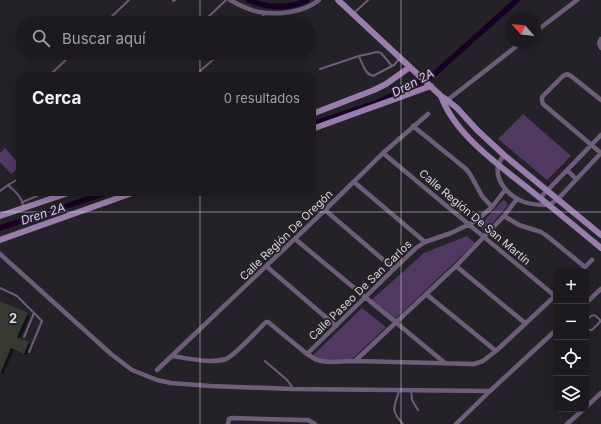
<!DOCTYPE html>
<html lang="es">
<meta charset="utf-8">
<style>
:root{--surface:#1c191f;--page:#29262c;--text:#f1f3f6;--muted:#a0a0a4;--line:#3a383d}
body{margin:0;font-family:Inter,sans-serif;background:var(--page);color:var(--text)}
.controls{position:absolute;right:12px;bottom:12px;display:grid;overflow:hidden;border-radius:8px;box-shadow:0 2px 10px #0003}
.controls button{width:36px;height:36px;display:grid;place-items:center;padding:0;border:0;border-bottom:1px solid var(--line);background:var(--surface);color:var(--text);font:20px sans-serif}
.compass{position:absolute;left:505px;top:12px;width:36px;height:36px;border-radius:50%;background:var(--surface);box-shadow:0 2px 10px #0003;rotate:298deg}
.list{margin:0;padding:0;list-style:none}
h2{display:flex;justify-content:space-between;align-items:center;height:52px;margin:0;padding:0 16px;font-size:17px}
h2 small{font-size:13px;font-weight:400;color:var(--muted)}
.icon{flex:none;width:22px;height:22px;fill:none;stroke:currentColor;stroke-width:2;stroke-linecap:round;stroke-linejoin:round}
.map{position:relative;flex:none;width:601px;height:424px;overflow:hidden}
.search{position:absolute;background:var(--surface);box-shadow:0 2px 10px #0003;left:16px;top:16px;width:300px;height:44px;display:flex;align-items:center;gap:10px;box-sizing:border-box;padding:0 14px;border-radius:22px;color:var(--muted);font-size:15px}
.panel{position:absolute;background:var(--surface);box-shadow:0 2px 10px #0003;left:16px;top:72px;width:300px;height:124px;border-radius:12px}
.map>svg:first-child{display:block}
.green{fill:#513860}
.shadow{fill:#0007}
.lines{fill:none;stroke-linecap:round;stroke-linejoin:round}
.canal{stroke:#160023;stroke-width:5.5}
.building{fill:#353930}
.lane{stroke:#6e5d79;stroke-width:2}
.street{stroke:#6e5d79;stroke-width:4.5}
.secondary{stroke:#997eab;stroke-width:6}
.grid{fill:none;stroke:#dbd7dd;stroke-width:1;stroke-opacity:0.55}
.labels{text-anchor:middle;stroke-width:3.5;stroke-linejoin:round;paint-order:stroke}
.street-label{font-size:11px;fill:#dbd7dd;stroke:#252129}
.water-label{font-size:12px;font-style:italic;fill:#e4c3fa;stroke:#252129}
.grid-label{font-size:13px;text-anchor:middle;font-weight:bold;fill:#dbd7dd;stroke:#252129;stroke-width:3.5;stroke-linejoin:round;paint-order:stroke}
</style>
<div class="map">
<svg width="601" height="424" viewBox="0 0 601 424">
<rect width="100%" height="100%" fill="#252129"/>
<!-- green -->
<path class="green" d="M523,114L571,156L547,180L498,139Z
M5,148L20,165V166L11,174L0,162V153Z
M503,200L506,201L508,205L485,232L479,226Z
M467,236L475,243L392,322L368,303L424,253Z
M362,308L386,327L349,362H318L311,357Z"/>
<!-- shadow -->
<path class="shadow" d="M0,302L27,314L30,316L20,339L28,343L31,346L27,355L14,350L3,374L0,373Z"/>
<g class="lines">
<!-- canal -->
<path class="canal" d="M248,0C268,8 287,10 307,0
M312,124L376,103L416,84L432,76L517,0
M0,228L109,192"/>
</g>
<!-- building -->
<path class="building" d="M0,301L28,313L17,337L29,342L24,354L11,348L0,374Z"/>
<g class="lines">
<!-- lane -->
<path class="lane" d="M173,1L175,0
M354,13L368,0
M205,20L226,0
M105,23L129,0
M255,23L266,13
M359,57C363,64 365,74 373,76L394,65L399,59
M320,69L359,56L377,52L381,53L392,66
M200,71L221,53
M49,76L73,53
M8,185C14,191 23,197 23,207
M0,191L8,185L20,178
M23,202L46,192
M0,288L17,296L34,313L24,337
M586,321C592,314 594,313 600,320V322L592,330H588L586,328
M29,352L42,321L34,313
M265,361L287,380L293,388
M399,391C394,408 390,410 403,424
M411,391L412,400L418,410"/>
<!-- street -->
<path class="street" d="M230,0C239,5 249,10 259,12C278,15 303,13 319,0
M535,32L577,0
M601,39L599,43L601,48
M445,102L522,42
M413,126L466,169L470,174L482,196L492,207
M383,153L555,296
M504,155C502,158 499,162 498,166C495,182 510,197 524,202C532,205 541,205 549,205L558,199L601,153L543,104L542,100V97L563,76L567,74L571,76L601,100
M567,170L576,179
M354,182L425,242
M540,198L601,135
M325,210L394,269
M504,216L519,225L541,232L547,236L585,267
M295,239L445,363
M0,254L111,354L132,370L157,380L171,383L210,386L293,389L490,391
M266,266L336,326
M456,266L525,323
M581,271L592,260
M426,294L496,351
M586,303L601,289
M307,354L394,269L416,248L425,242L451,233L476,221L492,207L505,190
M172,356C187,358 211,364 226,359C235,355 255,333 263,325L266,322H268L307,354L315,359L321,361L330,362L355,361L474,364L483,361L496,351L556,295
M355,361L456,266L504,216L517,199
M157,370L325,210L383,153L428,114
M586,407L601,393
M228,424L229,419L232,418L302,420H308L315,424
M456,424L490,391L556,330
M567,424L584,409"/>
<!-- secondary -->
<path class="secondary" d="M338,0L441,96L447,100L457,108L477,130L504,155L601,235
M441,96C455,135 499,165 530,190C554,209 577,228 601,248
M312,114L374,90L386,84L410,67
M312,129L431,86
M0,216L71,192
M0,240L135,192"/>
</g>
<!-- grid -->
<path class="grid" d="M200,0V23M401,0V424M200,53V76M200,192V424M0,212H601"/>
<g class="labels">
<!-- street labels -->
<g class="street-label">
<text transform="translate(475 217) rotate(40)" y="4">Calle Región De San Martín</text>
<text transform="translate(286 235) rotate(-44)" y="4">Calle Región De Oregón</text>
<text transform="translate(360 290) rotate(-44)" y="4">Calle Paseo De San Carlos</text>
</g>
<!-- water labels -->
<g class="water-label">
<text transform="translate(413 83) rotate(-28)" y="4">Dren 2A</text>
<text transform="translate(43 214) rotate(-18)" y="4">Dren 2A</text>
</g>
</g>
<g class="grid-label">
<text x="13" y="323">2</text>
</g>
</svg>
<div class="controls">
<button>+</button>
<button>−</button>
<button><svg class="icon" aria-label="locate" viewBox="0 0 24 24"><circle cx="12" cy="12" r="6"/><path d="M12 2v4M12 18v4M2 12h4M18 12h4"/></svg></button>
<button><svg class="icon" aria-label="layers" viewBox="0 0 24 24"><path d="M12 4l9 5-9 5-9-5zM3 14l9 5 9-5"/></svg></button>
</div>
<svg class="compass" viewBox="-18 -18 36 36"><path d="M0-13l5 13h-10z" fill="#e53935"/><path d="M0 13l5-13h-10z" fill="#a0a0a4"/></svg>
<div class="search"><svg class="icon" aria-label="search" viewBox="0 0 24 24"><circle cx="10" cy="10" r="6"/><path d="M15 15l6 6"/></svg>Buscar aquí</div>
<section class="panel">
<h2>Cerca<small>0 resultados</small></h2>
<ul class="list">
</ul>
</section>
</div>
